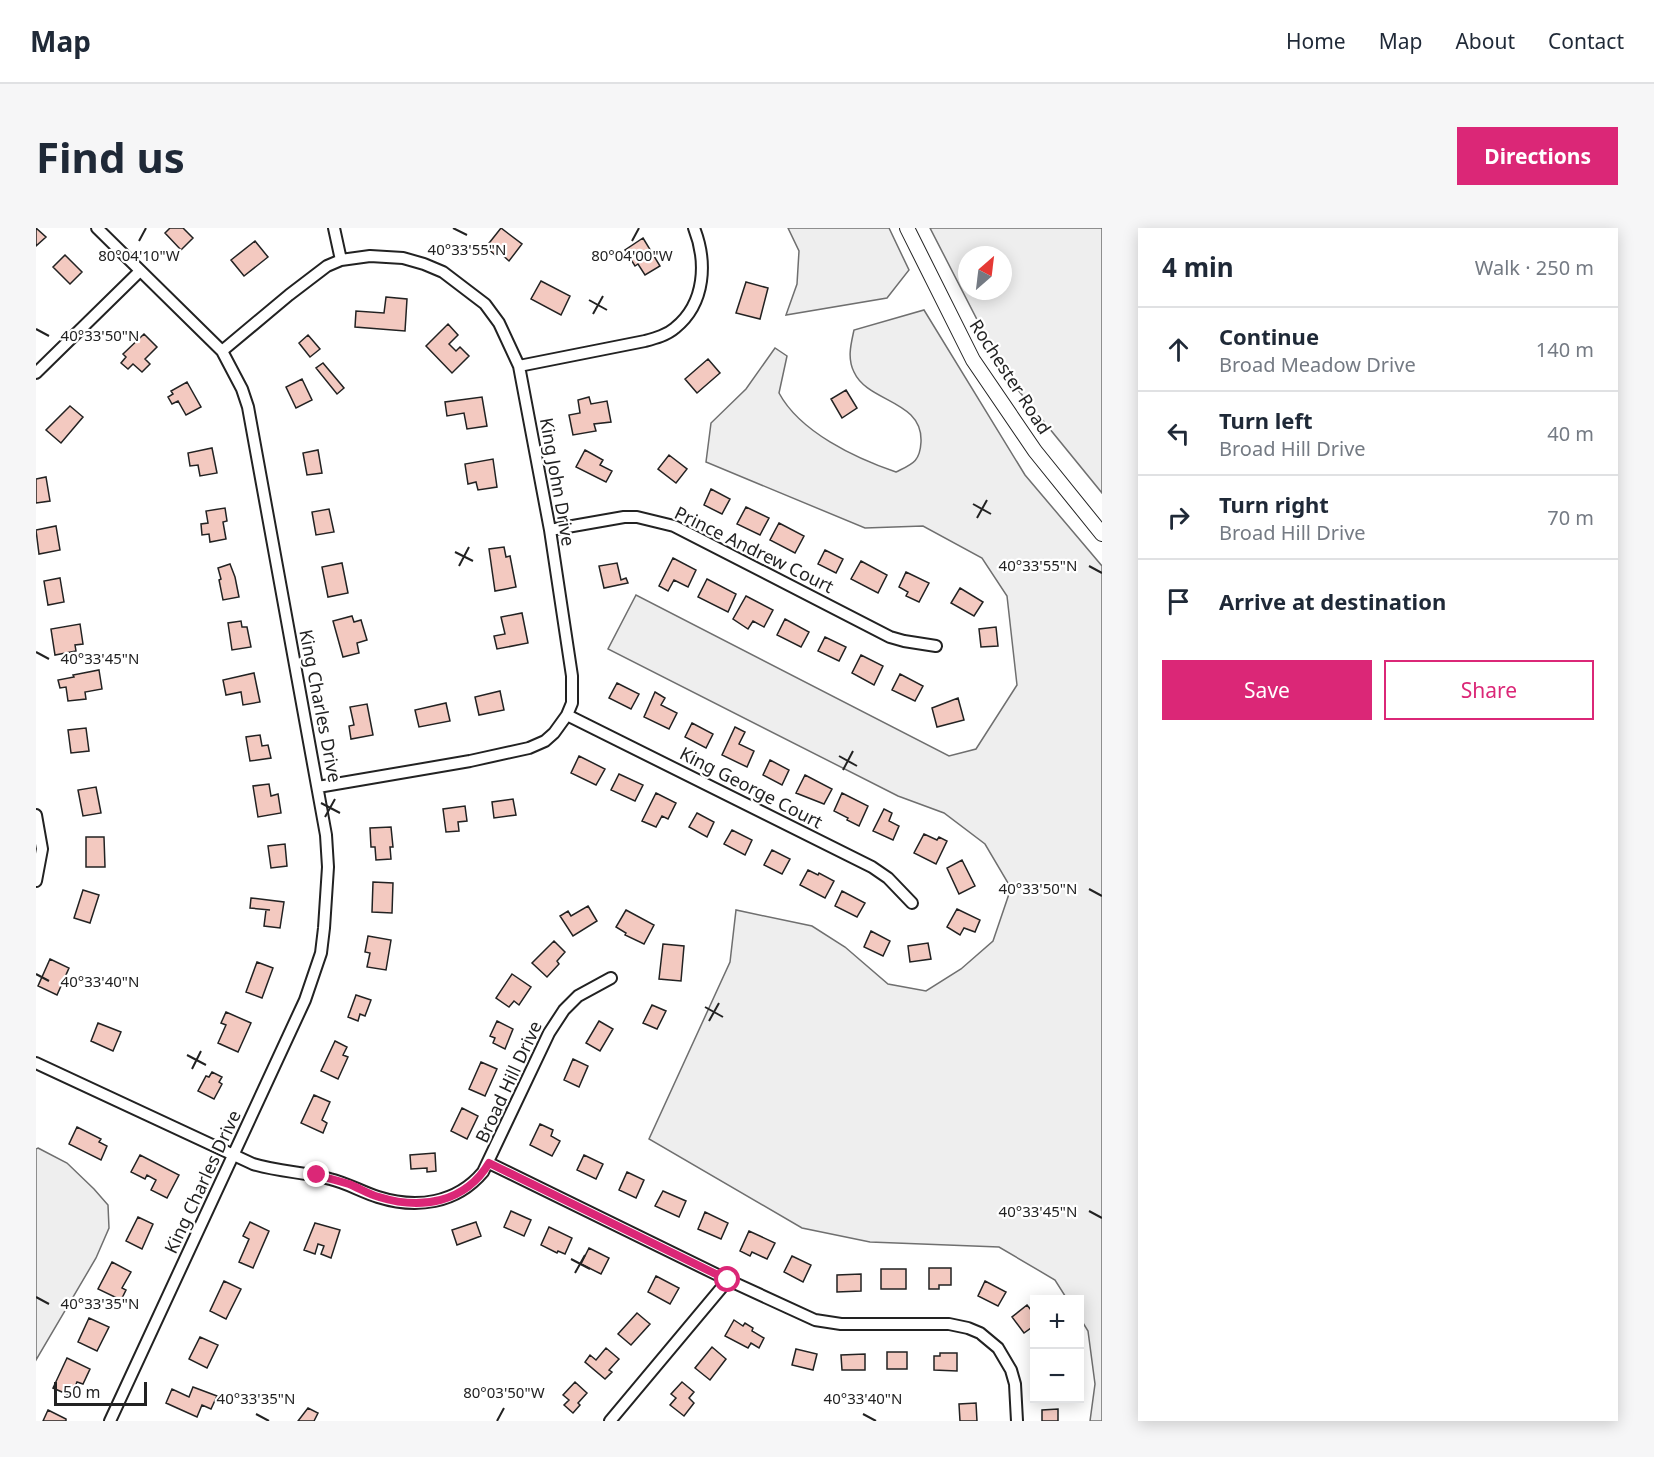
<!DOCTYPE html>
<meta charset="utf-8">
<style>
:root{--surface:#fff;--page:#f6f6f7;--text:#1f2937;--muted:#747a83;--line:#e0e1e3;--accent:#db2777}
body{margin:0;font-family:"Noto Sans",sans-serif;background:var(--page);color:var(--text)}
.controls{position:absolute;right:18px;bottom:18px;display:grid;overflow:hidden;border-radius:0px;box-shadow:0 3px 15px #0003}
.controls button{width:54px;height:54px;display:grid;place-items:center;padding:0;border:0;border-bottom:2px solid var(--line);background:var(--surface);color:var(--text);font:30px sans-serif}
.compass{position:absolute;left:922px;top:18px;width:54px;height:54px;border-radius:50%;background:var(--surface);box-shadow:0 3px 15px #0003;rotate:28deg}
.scale{position:absolute;left:18px;bottom:15px;width:93px;box-sizing:border-box;padding-left:6px;border:3px solid #222;border-top:0;font-size:16px;line-height:21px;white-space:nowrap;color:#222;-webkit-text-stroke:4px #fff;paint-order:stroke}
.stop{position:absolute;width:18px;height:18px;margin:-14px;border:4px solid #db2777;border-radius:50%;background:#fff}
.stop.end{background:#db2777;border-color:#fff;box-shadow:0 2px 6px #0008}
.list{margin:0;padding:0;list-style:none}
h2{display:flex;justify-content:space-between;align-items:center;height:78px;margin:0;padding:0 24px;font-size:26px}
h2 small{font-size:20px;font-weight:400;color:var(--muted)}
.list li{display:grid;grid-template-columns:39px 1fr auto;gap:18px;align-items:center;box-sizing:border-box;height:84px;padding:0 24px;border-top:2px solid var(--line)}
.list b{display:block;font-size:22px;white-space:nowrap}
.list p{margin:0;font-size:20px;white-space:nowrap;color:var(--muted)}
.list em{font-size:20px;font-style:normal;color:var(--muted)}
.actions{display:flex;gap:12px;padding:18px 24px}
.actions a{flex:1;padding:14px 0;border:2px solid var(--accent);border-radius:0px;text-align:center;font-size:21px;color:var(--accent)}
.actions .main{background:var(--accent);color:#fff}
.icon{flex:none;width:33px;height:33px;fill:none;stroke:currentColor;stroke-width:2;stroke-linecap:round;stroke-linejoin:round}
.map{position:relative;flex:none;width:1066px;height:1193px;overflow:hidden;border-radius:0px}
header{display:flex;align-items:center;gap:36px;box-sizing:border-box;height:84px;padding:0 30px;background:var(--surface);border-bottom:2px solid var(--line)}
header strong{font-size:28px}
nav{display:flex;gap:33px;margin-inline-start:auto;font-size:21px}
.intro{display:flex;align-items:center;justify-content:space-between;box-sizing:border-box;height:144px;padding:0 36px}
h1{margin:0;font-size:42px}
.button{padding:15px 27px;border-radius:0px;background:var(--accent);color:#fff;font-size:21px;font-weight:700}
main{display:flex;gap:36px;padding:0 36px}
aside{flex:1;background:var(--surface);border-radius:0px;box-shadow:0 3px 15px #0003}
.map>svg:first-child{display:block}
.green{fill:#eee;stroke:#6f6f6f;stroke-width:1.5;fill-rule:evenodd}
.building{fill:#f3c9c0;stroke:#222;stroke-width:1.5}
.lines{fill:none;stroke-linecap:round;stroke-linejoin:round}
.minor-casing{stroke:#222;stroke-width:14}
.tertiary-casing{stroke:#222;stroke-width:16}
.minor{stroke:#fff;stroke-width:10}
.tertiary{stroke:#fff;stroke-width:14}
.route{stroke:#db2777;stroke-width:8}
.ticks{fill:none;stroke:#222;stroke-width:2}
.labels{text-anchor:middle;stroke-width:4.5;stroke-linejoin:round;paint-order:stroke}
.street-label{font-size:18px;fill:#222;stroke:#fff}
.ticks-label{font-size:15px;text-anchor:middle;fill:#222;stroke:#fff;stroke-width:4.5;stroke-linejoin:round;paint-order:stroke}
</style>
<header>
<strong>Map</strong>
<nav><a>Home</a><a>Map</a><a>About</a><a>Contact</a></nav>
</header>
<div class="intro"><h1>Find us</h1><a class="button">Directions</a></div>
<main>
<div class="map">
<svg width="1066" height="1193" viewBox="0 0 1066 1193">
<rect width="100%" height="100%" fill="#fff"/>
<!-- green -->
<path class="green" d="M752,0H853L873,42L851,70L750,87L761,56L763,23Z
M894,0H1066V265L969,146ZM931,27H967V63H931Z
M888,82L989,247L1066,338V1193H1054L1059,1156L1052,1103L1044,1090V1072L1031,1071L1019,1052L963,1019L834,1014L766,1000L613,911L694,734L700,682L776,698L809,719L852,756L890,763L925,741L957,713L975,660L949,616L908,585L862,568L572,421L600,367L913,528L940,521L981,457L971,368L946,330L887,298L829,300L670,234L675,195L710,161L739,120L751,128L743,165C764,204 819,230 860,244C876,236 884,234 885,214C887,172 832,175 818,144C811,130 815,116 818,102Z
M2,920L31,935L58,961L72,977L73,1000L60,1030L0,1132V921Z"/>
<!-- building -->
<path class="building" d="M0,0L10,9L0,18Z
M134,0H147L157,10L145,22L129,5Z
M465,0L486,16L473,33L462,23L459,27L450,19Z
M607,10L624,38L609,47L602,36L599,38L589,22Z
M219,13L232,29L208,48L195,32Z
M29,27L46,44L34,56L17,39Z
M505,53L534,68L525,87L495,71Z
M710,54L732,60L724,91L700,85Z
M350,69L371,71L369,103L319,99L320,83L348,85Z
M412,96L422,107L413,116L420,123L424,119L433,128L416,145L390,118Z
M108,106L121,119L109,131L114,136L106,144L97,136L92,141L85,135L90,129L87,126Z
M272,107L284,121L274,129L263,115Z
M672,131L684,145L661,165L649,151Z
M287,135L308,160L301,166L280,140Z
M266,151L276,172L260,180L250,159Z
M151,154L165,179L150,187L142,173L136,176L132,169L137,166L135,163Z
M810,162L821,180L806,190L795,171Z
M446,169L451,198L431,201L428,185L411,188L409,174Z
M553,169L555,176L571,173L575,194L558,196L560,203L537,207L533,187L544,185L542,172Z
M34,178L47,189L25,215L10,202Z
M176,220L181,245L164,248L162,237L154,238L152,225Z
M282,222L286,245L271,247L267,225Z
M549,222L567,232L564,237L576,243L570,254L540,239Z
M633,227L651,241L640,255L622,241Z
M457,231L461,259L442,262L440,254L432,256L429,236Z
M10,249L14,273L0,275V251Z
M675,261L694,271L686,286L668,277Z
M710,279L733,290L724,307L701,296Z
M189,280L191,293L187,294L190,311L174,314L173,306L166,307L165,296L172,295L170,283Z
M293,281L298,304L280,307L276,284Z
M743,295L768,308L759,325L734,312Z
M20,298L24,322L3,326L0,302Z
M468,319L470,329L474,328L480,359L459,363L453,321Z
M789,322L807,331L800,345L782,336Z
M637,330L660,342L652,359L638,352L632,363L623,358Z
M825,333L851,347L842,365L815,351Z
M306,335L312,365L292,369L286,339Z
M581,335L585,352L590,350L592,355L568,360L563,338Z
M194,336L199,349L203,369L187,372L183,352L185,351L182,340Z
M870,344L893,355L883,374L870,368L872,364L863,359Z
M24,350L28,374L12,377L8,353Z
M671,351L700,366L692,384L662,369Z
M924,360L947,374L938,388L915,375Z
M710,368L737,382L728,399L717,393L712,401L697,391Z
M486,385L492,415L461,421L458,408L469,406L465,389Z
M316,388L318,394L325,392L331,412L321,415L323,425L307,429L297,393Z
M749,391L773,404L765,419L741,407Z
M205,393L206,399H211L215,419L196,422L192,395Z
M44,396L47,416L39,417L40,423L19,427L15,401Z
M960,399L962,418L945,419L943,401Z
M789,409L810,419L803,433L782,423Z
M825,427L847,438L838,457L816,445Z
M63,442L66,461L49,464L50,471L32,473L30,459L24,460L22,452L38,449L37,447Z
M218,445L224,474L207,477L205,464L190,467L187,452Z
M864,446L887,458L879,473L856,462Z
M581,455L603,466L595,481L573,470Z
M464,463L468,482L443,487L439,469Z
M619,464L629,470L625,477L641,485L633,501L608,489Z
M922,470L928,492L901,499L896,480Z
M410,475L414,493L383,499L379,482Z
M331,476L337,507L315,511L313,498L318,497L314,479Z
M656,495L677,506L670,520L649,509Z
M699,499L709,504L703,516L718,523L711,539L686,527Z
M50,500L53,523L35,525L32,502Z
M224,507L226,518L232,517L235,530L214,533L210,509Z
M543,528L569,541L560,557L535,545Z
M734,532L753,542L746,557L727,547Z
M583,546L607,557L599,573L575,562Z
M769,547L796,561L788,576L760,565Z
M233,556L235,568L242,566L245,585L222,589L217,558Z
M60,559L65,585L47,588L42,562Z
M620,565L640,575L632,591L626,588L620,599L606,593Z
M806,565L832,578L823,598L811,592L812,590L798,583Z
M477,571L480,587L458,590L456,574Z
M429,578L431,593L422,594L423,603L410,604L407,581Z
M848,581L856,585L853,593L863,598L857,612L837,603Z
M661,585L678,594L671,609L653,599Z
M355,599L357,619H354L355,631L340,632L339,619H335L334,600Z
M696,602L716,612L709,627L688,616Z
M888,606L901,612L903,609L911,613L900,636L878,625Z
M50,609H68L69,639H50Z
M249,616L251,638L235,640L232,618Z
M736,622L754,631L746,646L728,637Z
M926,632L939,658L923,666L911,640Z
M772,642L782,647L783,645L798,653L789,670L764,657Z
M337,654L357,655L356,685L336,684Z
M47,662L63,667L54,695L38,690Z
M806,663L829,675L821,689L799,678Z
M215,670L248,674L244,700L228,698L230,682H234L214,680Z
M552,678L561,693L537,708L524,688L532,683L535,688Z
M921,681L944,692L939,704L928,700L924,707L911,699Z
M590,682L618,697L608,716L589,707L590,705L580,699Z
M835,703L854,713L847,728L828,719Z
M332,708L355,712L350,742L331,739L334,725L329,724Z
M518,713L529,724L521,733L523,736L511,749L496,735Z
M892,715L895,731L874,734L872,718Z
M627,716L648,718L645,753L623,751Z
M14,731L33,740L21,767L2,758Z
M221,734L237,740L226,770L210,764Z
M476,746L495,759L483,777L478,773L473,779L460,770Z
M320,767L335,772L329,788L324,786L322,793L312,789Z
M616,777L630,783L621,801L607,795Z
M190,784L215,795L202,824L182,815L190,797L185,795Z
M461,793L477,801L469,821L457,815L459,810L454,808Z
M563,793L577,801L564,823L550,815Z
M62,795L85,804L77,823L55,813Z
M299,813L311,819L307,827L312,829L302,851L285,843Z
M537,831L552,838L543,859L528,852Z
M445,834L461,841L449,868L433,861Z
M176,844L186,849L183,854L186,856L178,871L162,863L170,848L173,849Z
M278,867L294,874L286,892L291,895L287,905L265,895Z
M426,880L442,888L431,911L415,903Z
M504,896L517,902L515,908L524,913L516,928L494,917Z
M41,899L65,911L63,914L71,918L65,932L33,916Z
M399,925L400,943L391,944V940L375,941L374,927Z
M104,927L143,947L131,970L115,962L120,952L111,947L109,951L95,944Z
M548,927L567,936L560,951L541,942Z
M591,944L608,952L600,970L583,962Z
M627,963L650,973L643,989L619,978Z
M475,983L495,992L488,1008L468,999Z
M669,984L692,995L685,1011L662,1001Z
M102,989L117,996L106,1021L90,1013Z
M214,994L233,1003L217,1040L203,1034L213,1011L207,1008Z
M440,994L445,1008L421,1017L416,1002Z
M279,995L304,1002L295,1030L285,1026L288,1018L282,1016L279,1026L268,1022Z
M513,999L536,1010L529,1026L522,1023L521,1025L505,1017Z
M713,1003L739,1015L731,1031L716,1024L714,1028L704,1023Z
M553,1020L573,1030L565,1046L545,1036Z
M756,1028L775,1037L767,1054L748,1044Z
M76,1034L95,1044L86,1060L90,1062L85,1072L62,1061Z
M893,1040H915V1057H903V1061H893Z
M845,1041H870V1061H845Z
M825,1046V1063L801,1064V1047Z
M620,1048L643,1060L634,1076L612,1064Z
M188,1053L205,1061L190,1091L174,1083Z
M949,1053L970,1064L962,1078L942,1068Z
M991,1077L999,1087V1097L988,1105L976,1089Z
M601,1085L614,1096L595,1117L582,1106Z
M53,1090L73,1099L61,1123L42,1114Z
M698,1092L707,1098L709,1095L717,1100L716,1103L728,1110L723,1120L715,1115L712,1120L689,1108Z
M164,1109L182,1117L171,1140L153,1131Z
M676,1119L690,1131L674,1152L659,1140Z
M570,1120L583,1131L573,1142L576,1144L569,1151L549,1134L554,1127L560,1132Z
M760,1121L781,1126L777,1142L756,1137Z
M851,1124H871V1141H851Z
M904,1125H921V1143L898,1142V1128H904Z
M829,1126V1142H806L805,1127Z
M31,1130L54,1141L47,1156L41,1154L35,1168L17,1160Z
M539,1154L551,1165L542,1175L544,1177L537,1185L528,1177L533,1172L527,1167Z
M646,1154L658,1164L653,1170L658,1175L648,1188L634,1177L640,1170L635,1166Z
M157,1159L181,1168L175,1181L166,1177L161,1189L130,1175L136,1161L153,1169Z
M940,1175L941,1193H924L923,1176Z
M272,1180L282,1185L278,1193H262Z
M1022,1181V1193H1006V1182Z
M12,1182L30,1191V1193H7Z"/>
<g class="lines">
<defs>
<path id="minor" d="M61,0L186,123L206,161L212,179L290,607L292,639L288,700L285,725L269,772L74,1193
M298,0L305,32
M186,123L253,67L291,38L305,32L334,28L367,30L388,36L407,44L449,76L463,95L483,138L514,302L536,448V475L531,487L518,505L509,513L493,520L434,533L282,559
M483,138L609,113C620,110 631,107 639,100C670,75 671,33 658,0
M0,145L104,43
M514,302L588,289H601L638,298L854,409L868,413L900,418
M531,487L836,639L852,650L876,675
M0,587L6,621L0,653
M0,835L217,936C243,944 269,944 294,951C311,955 326,964 342,969C380,981 420,976 447,944L513,805L528,782L542,768L575,750
M453,935L692,1052L779,1092L805,1096H913L932,1100L944,1105L962,1120L975,1142L979,1156L981,1193
M574,1193L692,1052"/>
<path id="tertiary" d="M871,0L937,132L999,223L1066,306"/>
</defs>
<!-- minor casing -->
<use href="#minor" class="minor-casing"/>
<!-- tertiary casing -->
<use href="#tertiary" class="tertiary-casing"/>
<!-- minor -->
<use href="#minor" class="minor"/>
<!-- tertiary -->
<use href="#tertiary" class="tertiary"/>
</g>
<g class="lines">
<!-- route -->
<path class="route" d="M281,947C292,950 302,953 313,956C323,960 332,966 343,969C385,982 429,975 453,935L692,1052"/>
</g>
<!-- ticks -->
<path class="ticks" d="M417,0L431,7M103,13L110,0M596,13L603,0M553,72L571,82M557,86L567,68M0,101L13,108M937,276L955,286M941,290L951,272M419,324L437,333M423,338L433,319M1053,338L1066,345M0,424L13,431M803,528L821,538M807,542L817,523M285,575L304,585M289,589L299,571M1053,661L1066,668M0,746L13,753M669,779L687,789M673,793L683,775M151,827L170,837M156,841L165,823M1053,983L1066,990M535,1031L554,1041M539,1045L549,1027M0,1069L13,1076M220,1186L233,1193M827,1186L840,1193M461,1193L468,1180"/>
<g class="labels">
<!-- street labels -->
<g class="street-label">
<text transform="translate(974 149) rotate(57)" y="6">Rochester Road</text>
<text transform="translate(521 254) rotate(80)" y="6">King John Drive</text>
<text transform="translate(718 322) rotate(26)" y="6">Prince Andrew Court</text>
<text transform="translate(284 478) rotate(79)" y="6">King Charles Drive</text>
<text transform="translate(715 560) rotate(27)" y="6">King George Court</text>
<text transform="translate(473 854) rotate(-65)" y="6">Broad Hill Drive</text>
<text transform="translate(167 954) rotate(-65)" y="6">King Charles Drive</text>
</g>
</g>
<g class="ticks-label">
<text x="431" y="27">40°33'55"N</text>
<text x="103" y="33">80°04'10"W</text>
<text x="596" y="33">80°04'00"W</text>
<text x="64" y="113">40°33'50"N</text>
<text x="1002" y="343">40°33'55"N</text>
<text x="64" y="436">40°33'45"N</text>
<text x="1002" y="666">40°33'50"N</text>
<text x="64" y="759">40°33'40"N</text>
<text x="1002" y="989">40°33'45"N</text>
<text x="64" y="1081">40°33'35"N</text>
<text x="468" y="1170">80°03'50"W</text>
<text x="220" y="1176">40°33'35"N</text>
<text x="827" y="1176">40°33'40"N</text>
</g>
</svg>
<div class="controls">
<button>+</button>
<button>−</button>
</div>
<svg class="compass" viewBox="-18 -18 36 36"><path d="M0-13l5 13h-10z" fill="#e53935"/><path d="M0 13l5-13h-10z" fill="#747a83"/></svg>
<div class="scale">50 m</div>
<div class="stop" style="left:692px;top:1052px"></div>
<div class="stop end" style="left:281px;top:947px"></div>
</div>
<aside>
<h2>4 min<small>Walk · 250 m</small></h2>
<ul class="list">
<li><svg class="icon" aria-label="ahead" viewBox="0 0 24 24"><path d="M12 20V5M6 11l6-6 6 6"/></svg><div><b>Continue</b><p>Broad Meadow Drive</p></div><em>140 m</em></li>
<li><svg class="icon" aria-label="left" viewBox="0 0 24 24"><path d="M17 20v-9H6M10 6l-5 5 5 5"/></svg><div><b>Turn left</b><p>Broad Hill Drive</p></div><em>40 m</em></li>
<li><svg class="icon" aria-label="right" viewBox="0 0 24 24"><path d="M7 20v-9h11M14 6l5 5-5 5"/></svg><div><b>Turn right</b><p>Broad Hill Drive</p></div><em>70 m</em></li>
<li><svg class="icon" aria-label="arrive" viewBox="0 0 24 24"><path d="M6 21V4h12l-3 4 3 4H6"/></svg><div><b>Arrive at destination</b></div></li>
</ul>
<div class="actions"><a class="main">Save</a><a>Share</a></div>
</aside>
</main>
